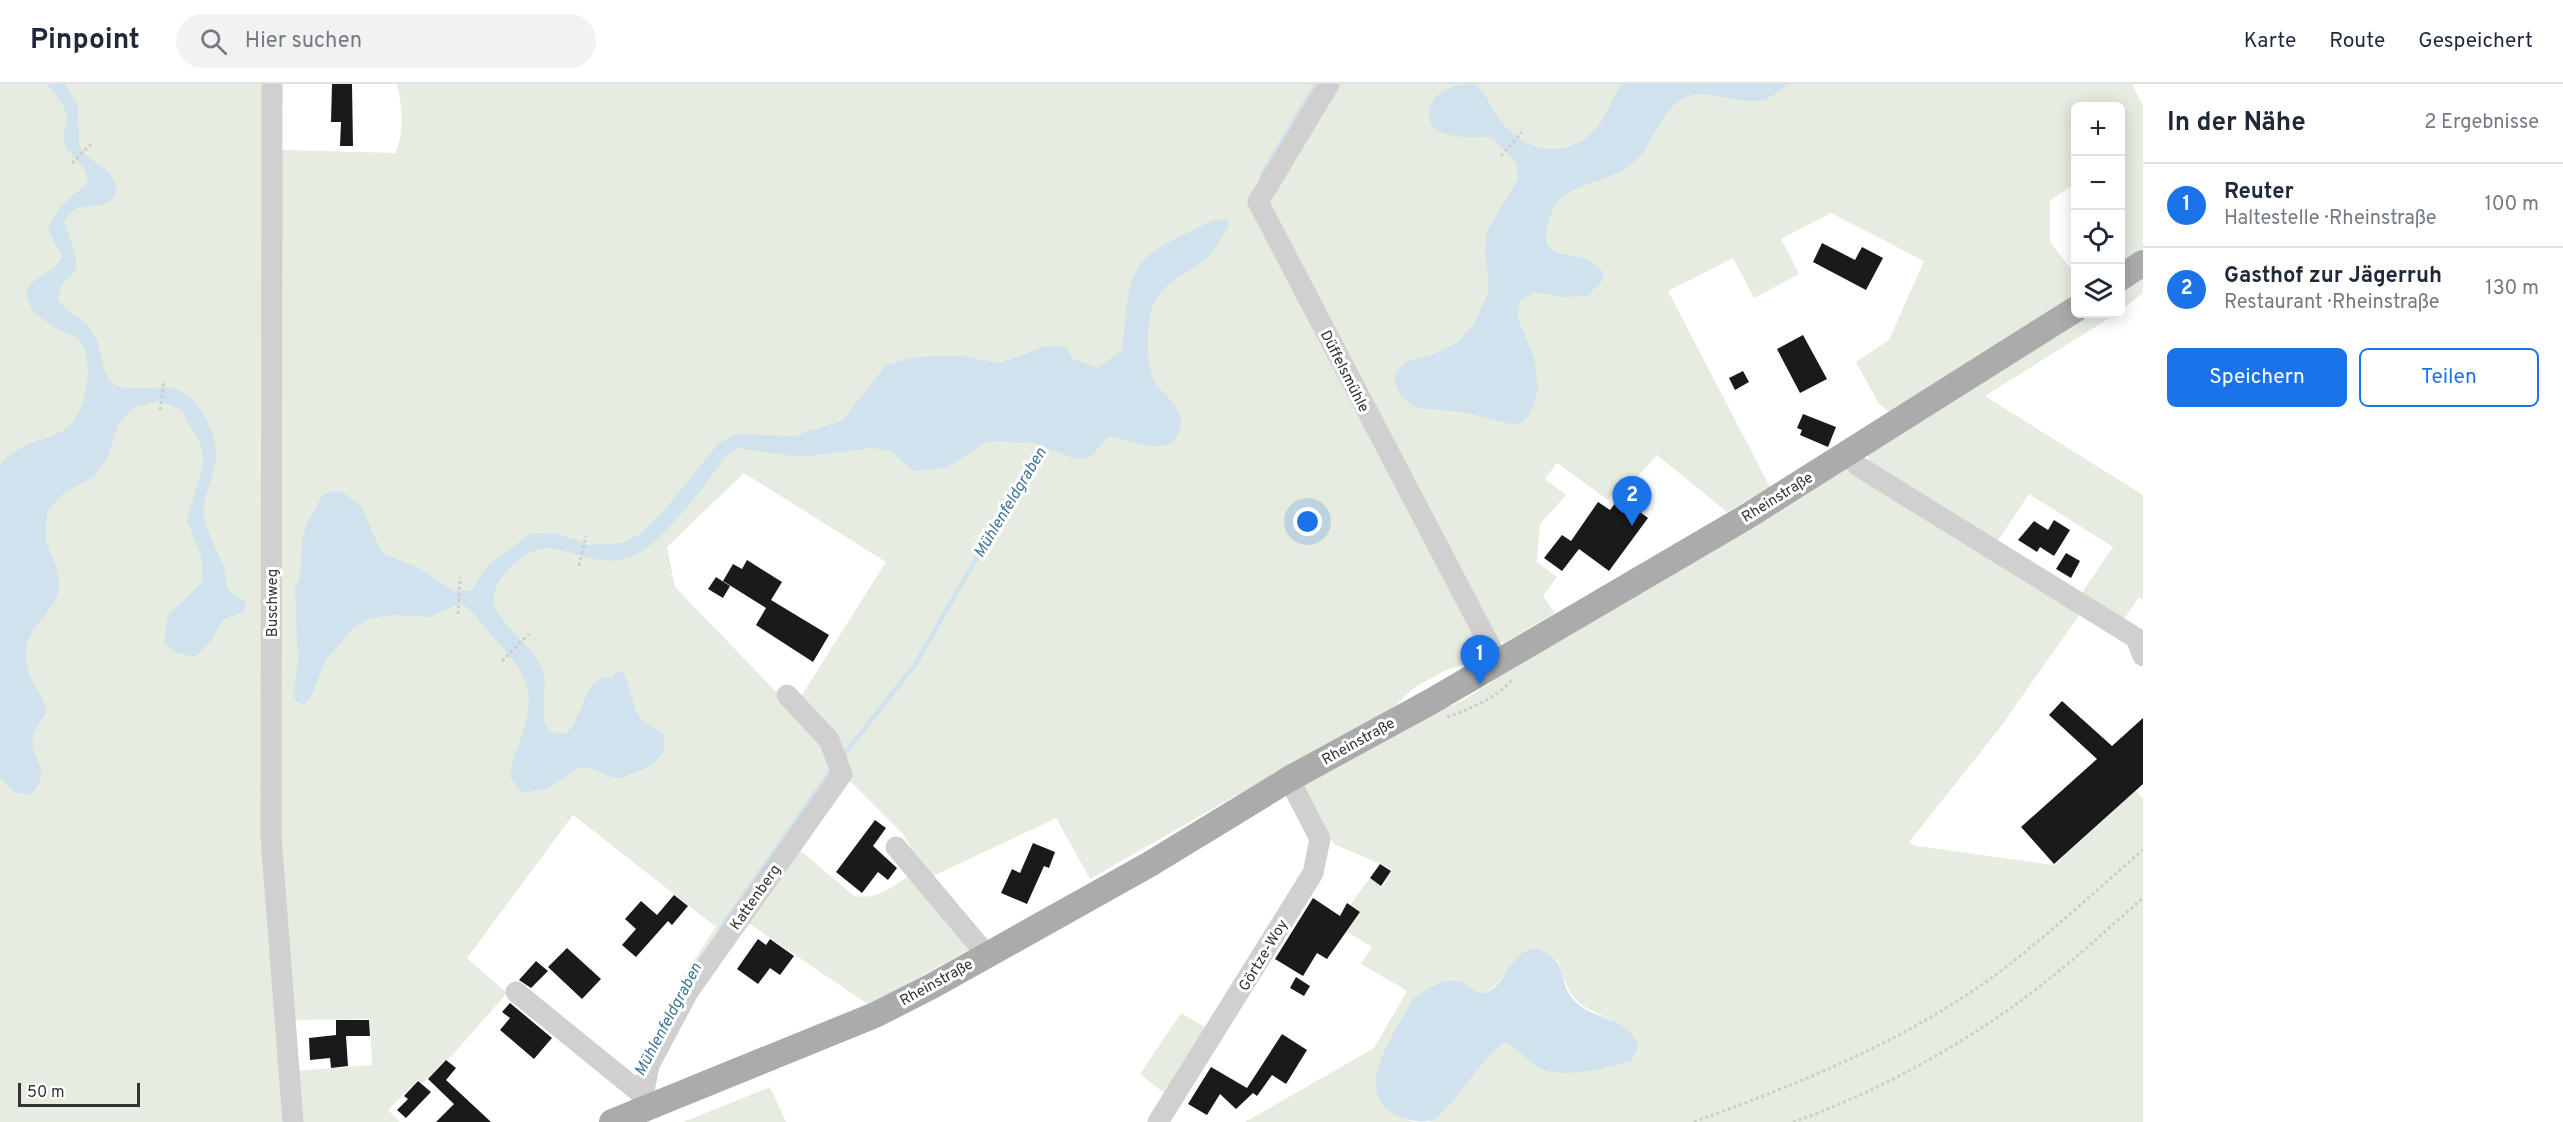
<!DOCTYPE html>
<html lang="de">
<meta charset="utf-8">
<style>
:root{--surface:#fff;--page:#f2f2f3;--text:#1f2937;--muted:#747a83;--line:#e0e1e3;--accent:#1a73e8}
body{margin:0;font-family:Overpass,sans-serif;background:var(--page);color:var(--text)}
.controls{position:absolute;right:18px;top:18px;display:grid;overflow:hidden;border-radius:9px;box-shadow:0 3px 15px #0003}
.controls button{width:54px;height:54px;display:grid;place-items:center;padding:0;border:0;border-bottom:2px solid var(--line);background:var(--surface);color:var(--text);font:30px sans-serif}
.scale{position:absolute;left:18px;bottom:15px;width:122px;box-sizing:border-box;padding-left:6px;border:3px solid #333;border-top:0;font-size:16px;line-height:21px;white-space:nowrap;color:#333;-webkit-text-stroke:4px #fff;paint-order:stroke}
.you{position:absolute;left:1308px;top:438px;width:21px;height:21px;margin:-15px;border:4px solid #fff;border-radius:50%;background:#1a73e8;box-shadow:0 0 0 9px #1a73e833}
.badge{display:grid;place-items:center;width:39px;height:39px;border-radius:50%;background:var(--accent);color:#fff;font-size:20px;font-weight:700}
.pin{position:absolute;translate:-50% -50px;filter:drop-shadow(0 2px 3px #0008)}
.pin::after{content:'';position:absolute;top:32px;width:21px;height:18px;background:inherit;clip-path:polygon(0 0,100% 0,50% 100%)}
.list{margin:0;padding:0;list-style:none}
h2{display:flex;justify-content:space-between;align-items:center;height:78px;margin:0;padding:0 24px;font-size:26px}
h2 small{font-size:20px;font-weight:400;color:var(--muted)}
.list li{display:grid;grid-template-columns:39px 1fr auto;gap:18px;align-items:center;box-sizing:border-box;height:84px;padding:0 24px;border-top:2px solid var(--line)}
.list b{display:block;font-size:22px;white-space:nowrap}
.list p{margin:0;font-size:20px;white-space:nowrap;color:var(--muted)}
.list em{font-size:20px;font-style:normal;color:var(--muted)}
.actions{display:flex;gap:12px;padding:18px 24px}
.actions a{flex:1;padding:14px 0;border:2px solid var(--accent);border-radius:9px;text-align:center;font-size:21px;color:var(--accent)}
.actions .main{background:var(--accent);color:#fff}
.icon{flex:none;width:33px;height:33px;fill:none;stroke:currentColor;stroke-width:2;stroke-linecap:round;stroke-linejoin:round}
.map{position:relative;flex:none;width:2143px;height:1038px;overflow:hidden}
header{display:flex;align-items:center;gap:36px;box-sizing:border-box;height:84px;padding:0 30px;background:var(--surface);border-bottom:2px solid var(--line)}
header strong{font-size:28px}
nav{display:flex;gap:33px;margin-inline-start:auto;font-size:21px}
.search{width:420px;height:54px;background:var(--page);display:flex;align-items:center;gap:15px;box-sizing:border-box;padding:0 21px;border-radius:33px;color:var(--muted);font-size:22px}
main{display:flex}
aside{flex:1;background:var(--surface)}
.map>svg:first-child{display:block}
.green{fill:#e6ecdf}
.water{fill:#cfe2ee}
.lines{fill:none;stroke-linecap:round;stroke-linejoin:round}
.stream{stroke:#cfe2ee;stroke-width:4.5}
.building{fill:#1a1a1a}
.path{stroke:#cdcdcd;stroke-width:3;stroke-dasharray:3 3;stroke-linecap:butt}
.minor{stroke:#d0d0d0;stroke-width:21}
.major{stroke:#ababab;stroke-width:26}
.labels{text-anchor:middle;stroke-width:6;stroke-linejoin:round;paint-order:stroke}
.street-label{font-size:15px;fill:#333;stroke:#fff}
.water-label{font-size:16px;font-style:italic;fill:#3f7597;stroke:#fff}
</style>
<header>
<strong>Pinpoint</strong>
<div class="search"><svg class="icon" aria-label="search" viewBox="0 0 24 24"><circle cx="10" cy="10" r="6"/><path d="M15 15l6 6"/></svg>Hier suchen</div>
<nav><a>Karte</a><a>Route</a><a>Gespeichert</a></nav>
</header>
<main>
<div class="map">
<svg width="2143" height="1038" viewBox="0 0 2143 1038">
<rect width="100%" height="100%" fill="#fff"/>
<!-- green -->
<path class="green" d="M0,0H265L286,1038H0Z
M397,0H1324L1257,108L1483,559L1477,576L1444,587L1414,604L1379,637L1275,689L1090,795L1056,734L929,794L903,750L846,693L798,617L886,478L744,389L667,463L675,503L812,645L835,686L680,901L679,899L716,843L573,731L467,874L507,909L449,975L447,974L422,1000L418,996L388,1026L400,1038H300L297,987L372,981L370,935L293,936L279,752L281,66L396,69C404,44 403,26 397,0Z
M1336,0H2132L2143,22V164L2122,179L2120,22H2076L2075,104L2069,103L2050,117V158L2075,190V212L1891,329L1879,320L1856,278L1889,256L1924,177L1831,129L1781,155L1799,190L1754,214L1733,174L1668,207L1770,403L1727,428L1657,371L1624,408L1618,403L1608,416L1557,379L1545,395L1566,411L1540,440L1537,478L1557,493L1543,512L1555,529L1504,559L1491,554L1269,121L1271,108Z
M2143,187V209L2121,226V203Z
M2082,230H2116L1985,312L2143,411V515L2139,513L2122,538L2079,513L2113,463L2029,410L1995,461L1872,384L1866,367Z
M1839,383L1862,390L2082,527L1999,645L1909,758L1916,762L2054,781L2136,707L2143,714V1038H1429C1459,1016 1474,980 1504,958L1514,962L1539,984L1612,936C1574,919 1571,918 1558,877L1521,870C1514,879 1492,910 1481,909C1474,908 1466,901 1460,897L1398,1032L1414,1038H1245L1374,964L1407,907L1361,880L1372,863L1347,848L1360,828L1350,821L1370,794L1383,803L1392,785L1334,760L1309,717L1285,707L1401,639L1456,620L1487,602L1529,566Z
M795,762L853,811C874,818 892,803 909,792L970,865L869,921L745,837Z
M1181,929L1210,946L1168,1012L1140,990Z
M770,1003L786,1038H683Z"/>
<!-- water -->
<path class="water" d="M48,0H65L78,21L79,62L87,72L109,88L117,102C114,129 92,117 74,126C71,128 67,134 64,137L76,173V186L61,202L58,215C69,233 83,232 92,247C103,264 99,284 112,300C136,311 159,297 180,307C204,318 220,358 215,382C212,398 201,415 204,431C207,449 215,462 222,478C226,486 226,497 227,505L246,519L243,528L224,535L209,559L194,573L175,568L164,559L168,531L203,497L201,472L187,436L204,378L200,358L181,326L160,317L134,323L118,340L107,375L93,393L64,409L47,427C47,436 45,446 46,455C49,471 61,488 59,504C56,530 22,542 26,577C28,596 43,609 47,627C43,635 34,645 33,653C29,680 55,680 31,711L14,708L0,693V382C16,358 41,359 64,346C87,333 97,271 77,254C72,249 62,248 56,244C48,239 40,233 33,228L26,209C33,189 53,193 62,172L48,146C55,124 69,114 87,101C90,83 72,75 65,61C60,49 67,43 67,33C66,20 53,11 48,0Z
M1474,0C1489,10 1491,27 1503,40C1528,70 1568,75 1596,45C1606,33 1613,14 1621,0H1788C1762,26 1743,16 1711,11C1704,11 1696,9 1689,12C1660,23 1657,54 1638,74C1618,97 1575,97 1558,118C1549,130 1544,145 1547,161C1558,174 1568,169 1583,174C1591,176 1597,182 1603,188V196L1587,212L1563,213L1534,208L1520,217L1517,232L1534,274L1538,306L1530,330L1523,338L1515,341L1464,328L1416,324L1400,311L1394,296L1397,287L1406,278L1437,269L1458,258L1475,239L1489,206L1485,165L1487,147L1518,95L1516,79L1491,53C1472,53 1456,55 1439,47C1423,39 1428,16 1442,8C1452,2 1462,0 1474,0Z
M1216,135L1228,136V144C1221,152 1214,169 1207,174C1186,192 1166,194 1153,222C1146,237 1146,280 1153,295C1159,307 1177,319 1180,332C1183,342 1178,350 1173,358C1144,370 1134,354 1108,353L1091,372L1077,375L1033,359L988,357L946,384L913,387L891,367L872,364L800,373L738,364L725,373C707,399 661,461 633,472C600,485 579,467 548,464C527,462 488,497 494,520C500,543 530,558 542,585C552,608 528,653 566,649C585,634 581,593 613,593L616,588L624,589L636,627L643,637L664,650C668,682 645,684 620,694C605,694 597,682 578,684L549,704L522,709L510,693C512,673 520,660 525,641C538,600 517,579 492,552C481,540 475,527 460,519L430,533L394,531L370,534L353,544L326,576L310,615L304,620L297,618L293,611L298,579L295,503L300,495L302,456L307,440L322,412L332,407H341L361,422L382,469L417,483L454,507H471L487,482L530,450L555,449L589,461L622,459L640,450L661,430L719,359L736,350L794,352L842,337L886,281L911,274L933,272H960L1000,279L1047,262L1066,263L1073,275L1098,284L1122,266C1127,237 1123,195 1147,173C1160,160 1199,144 1216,135Z
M1534,864C1574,877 1553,897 1578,920C1595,936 1627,932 1638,962L1631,977C1609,984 1559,996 1538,983C1525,975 1518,963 1504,958C1480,975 1449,1030 1430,1037C1421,1038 1411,1037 1403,1034C1355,1017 1382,968 1400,938C1405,930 1410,917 1417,912C1427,904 1447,894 1459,897C1467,899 1475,910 1484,909C1501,905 1508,880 1521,870C1524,867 1530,866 1534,864Z"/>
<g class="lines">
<!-- stream -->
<path class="stream" d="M1262,91L1316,0
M843,672L916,579L1043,359
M720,845L832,685"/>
</g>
<!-- building -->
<path class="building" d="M332,0H352L353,62H340L341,38H331Z
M1822,159L1855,176L1862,163L1883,174L1866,206L1813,178Z
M1803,251L1827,295L1800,309L1777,265Z
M1743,287L1749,298L1735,306L1729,294Z
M1803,330L1836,343L1828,363L1800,351L1802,346L1797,344Z
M1620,413L1648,434L1609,487L1579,465L1562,487L1544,474L1562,451L1571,457L1598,418L1610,426Z
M2054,436L2070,446L2054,472L2040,463L2037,468L2018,456L2034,437L2048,446Z
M2066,469L2080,477L2071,494L2056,485Z
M747,476L782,498L771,516L829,551L813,578L756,541L766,524L723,497L733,480L742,485Z
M716,493L730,502L723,514L708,505Z
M2062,617L2112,662L2143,634V700L2054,780L2021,743L2097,675L2049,631Z
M875,736L886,744L873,762L897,784L888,796L878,788L862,809L836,788Z
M1033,759L1055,768L1049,784L1044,782L1027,820L1001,809L1012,785L1020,789Z
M1380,780L1391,787L1381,802L1370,794Z
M674,811L688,822L672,841L668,837L636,873L622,861L636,845L625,835L641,817L657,831Z
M1313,814L1340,832L1347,819L1360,828L1327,875L1317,869L1303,892L1275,875Z
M758,855L766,861L770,855L794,872L780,891L770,884L758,900L737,885Z
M567,864L601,895L582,915L548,883Z
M536,877L548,887L531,904L519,896Z
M1296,893L1310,902L1304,912L1290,904Z
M510,919L552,954L534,975L500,946L510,934L502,928Z
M336,936H369L370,952H346L348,982L331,984L330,974L310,976L309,954L336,951Z
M1282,950L1307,966L1286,1000L1272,991L1257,1012L1253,1009L1236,1025L1220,1010L1207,1031L1188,1020L1211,983L1247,1004Z
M446,976L456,984L446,996L491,1038H436L454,1020L428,995Z
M418,997L431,1008L406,1034L397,1026L408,1015L404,1012Z"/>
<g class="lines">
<!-- path -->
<path class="path" d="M1501,72L1522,48
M72,79L92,59
M160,326L164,296
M579,482L586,452
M458,530L460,493
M502,577L529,550
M1447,633C1472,624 1495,615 1513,595
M1694,1038C1806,997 1921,951 2015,876C2059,841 2100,803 2143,766
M1793,1038C1878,1009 1979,952 2049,895C2081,870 2112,841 2143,814"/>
<!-- minor -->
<path class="minor" d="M272,0L271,753L293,1038
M1329,0L1258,118L1498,577
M1847,369L1858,382L2136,554L2143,572
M896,763L986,870
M516,908L643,1011
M640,1028L649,981L688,908L842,690L829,656L787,611
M1158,1038L1313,789L1320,755L1289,695"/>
<!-- major -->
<path class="major" d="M2120,194L2143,179
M612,1038L875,931L932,902L1150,780L1289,695L1432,617L1746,433L2076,225"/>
</g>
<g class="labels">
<!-- street labels -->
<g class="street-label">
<text transform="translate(1345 287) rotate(63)" y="5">Düffelsmühle</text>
<text transform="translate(1777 413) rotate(-32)" y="5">Rheinstraße</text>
<text transform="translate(272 519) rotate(-90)" y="5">Buschweg</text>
<text transform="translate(1358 657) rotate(-29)" y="5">Rheinstraße</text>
<text transform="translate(755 813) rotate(-55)" y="5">Kattenberg</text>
<text transform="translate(1263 871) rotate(-59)" y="5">Görtze-Woy</text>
<text transform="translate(936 898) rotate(-29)" y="5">Rheinstraße</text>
</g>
<!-- water labels -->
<g class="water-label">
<text transform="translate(1009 418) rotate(-59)" y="6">Mühlenfeldgraben</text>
<text transform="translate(667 935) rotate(-62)" y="6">Mühlenfeldgraben</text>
</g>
</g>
</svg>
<div class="controls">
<button>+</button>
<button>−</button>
<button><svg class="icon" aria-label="locate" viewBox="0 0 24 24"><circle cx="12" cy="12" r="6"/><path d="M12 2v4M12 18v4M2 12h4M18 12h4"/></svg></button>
<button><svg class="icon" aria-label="layers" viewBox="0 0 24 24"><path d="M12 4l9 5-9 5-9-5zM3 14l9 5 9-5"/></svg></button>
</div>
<div class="scale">50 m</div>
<div class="you"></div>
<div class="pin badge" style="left:1480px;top:601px">1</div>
<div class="pin badge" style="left:1632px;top:442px">2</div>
</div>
<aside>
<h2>In der Nähe<small>2 Ergebnisse</small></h2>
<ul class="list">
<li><span class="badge">1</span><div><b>Reuter</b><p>Haltestelle · Rheinstraße</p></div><em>100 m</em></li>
<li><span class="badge">2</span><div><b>Gasthof zur Jägerruh</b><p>Restaurant · Rheinstraße</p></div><em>130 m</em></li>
</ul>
<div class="actions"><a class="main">Speichern</a><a>Teilen</a></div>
</aside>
</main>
